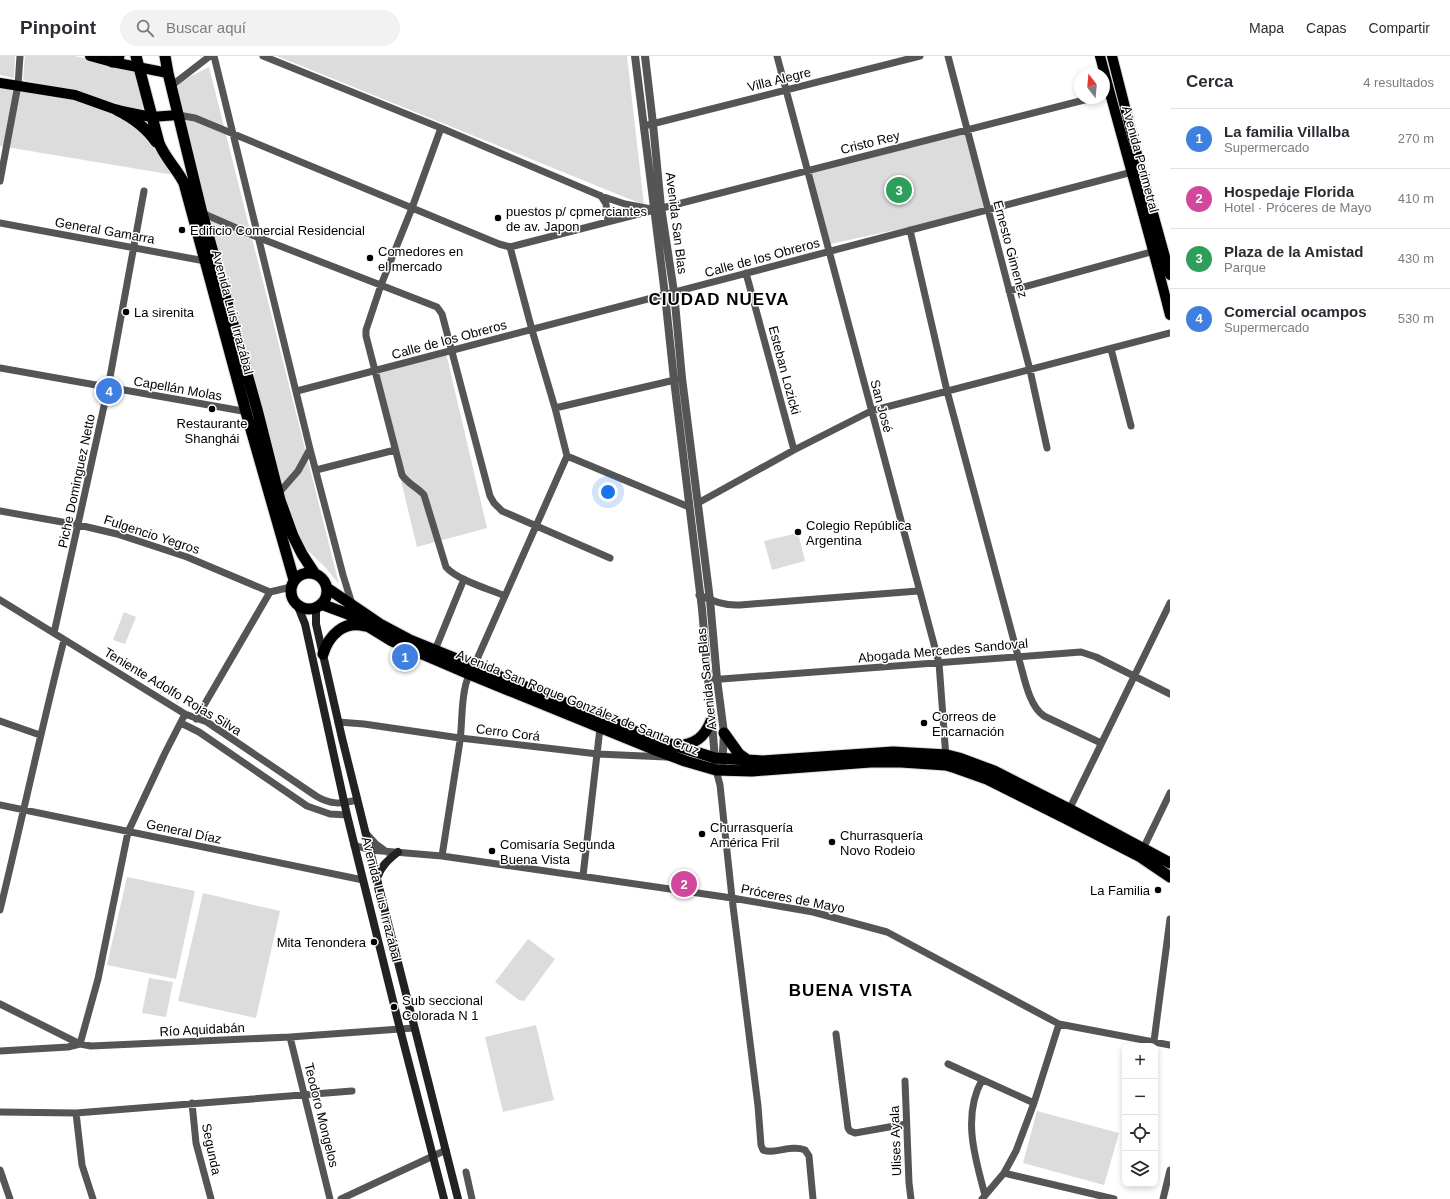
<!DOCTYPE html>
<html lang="es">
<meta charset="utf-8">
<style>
:root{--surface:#fff;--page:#f2f2f3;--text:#2b2b33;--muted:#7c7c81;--line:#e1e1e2;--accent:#000}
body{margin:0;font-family:Helvetica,sans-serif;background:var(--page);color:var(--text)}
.controls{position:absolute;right:12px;bottom:12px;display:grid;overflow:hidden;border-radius:8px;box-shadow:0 2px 6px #0003}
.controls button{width:36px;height:36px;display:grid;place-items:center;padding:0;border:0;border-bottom:1px solid var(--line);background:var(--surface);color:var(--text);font:20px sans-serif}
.compass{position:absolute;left:1074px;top:12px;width:36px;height:36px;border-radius:50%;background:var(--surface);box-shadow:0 2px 6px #0003;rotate:344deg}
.you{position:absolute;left:608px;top:436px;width:14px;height:14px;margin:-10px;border:3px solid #fff;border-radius:50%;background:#1a73e8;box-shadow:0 0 0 6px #1a73e833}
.badge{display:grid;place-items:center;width:26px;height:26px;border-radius:50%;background:var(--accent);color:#fff;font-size:13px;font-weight:700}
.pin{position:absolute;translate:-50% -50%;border:2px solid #fff;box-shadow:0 1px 4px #0006}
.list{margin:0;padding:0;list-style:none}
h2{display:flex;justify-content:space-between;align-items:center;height:52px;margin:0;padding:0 16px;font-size:17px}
h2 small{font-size:13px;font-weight:400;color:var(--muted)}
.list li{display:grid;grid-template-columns:26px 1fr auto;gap:12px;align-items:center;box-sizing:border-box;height:60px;padding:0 16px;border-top:1px solid var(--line)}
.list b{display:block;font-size:15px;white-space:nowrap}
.list p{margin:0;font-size:13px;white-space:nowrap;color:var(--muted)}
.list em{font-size:13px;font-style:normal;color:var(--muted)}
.icon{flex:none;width:22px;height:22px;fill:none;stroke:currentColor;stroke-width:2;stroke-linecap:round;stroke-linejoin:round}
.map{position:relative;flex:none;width:1170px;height:1143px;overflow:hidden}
header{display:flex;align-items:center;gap:24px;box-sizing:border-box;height:56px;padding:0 20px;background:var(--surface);border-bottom:1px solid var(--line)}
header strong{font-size:19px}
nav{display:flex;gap:22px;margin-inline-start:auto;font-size:14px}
.search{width:280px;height:36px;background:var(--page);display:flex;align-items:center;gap:10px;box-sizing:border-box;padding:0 14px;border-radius:22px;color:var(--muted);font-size:15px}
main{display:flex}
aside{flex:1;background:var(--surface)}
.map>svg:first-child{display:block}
.green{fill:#dcdcdc}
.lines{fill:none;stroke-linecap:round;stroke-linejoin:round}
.primary-casing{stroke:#dbdbdb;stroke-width:12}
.trunk-casing{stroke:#dbdbdb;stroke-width:13}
.minor{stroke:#555;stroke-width:7}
.tertiary{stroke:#555;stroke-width:8}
.secondary{stroke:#222;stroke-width:8}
.primary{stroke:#000;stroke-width:10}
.trunk{stroke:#000;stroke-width:11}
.poi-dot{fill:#000;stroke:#fff;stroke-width:1.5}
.labels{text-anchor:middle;stroke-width:3;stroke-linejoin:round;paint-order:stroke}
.street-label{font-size:13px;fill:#000;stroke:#fff}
.poi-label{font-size:13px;fill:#000;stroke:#fff;text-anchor:start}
.district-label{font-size:17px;font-weight:bold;letter-spacing:1px;fill:#000;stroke:#fff}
</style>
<header>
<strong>Pinpoint</strong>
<div class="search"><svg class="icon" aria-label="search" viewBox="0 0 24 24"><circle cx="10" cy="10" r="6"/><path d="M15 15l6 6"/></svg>Buscar aquí</div>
<nav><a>Mapa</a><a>Capas</a><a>Compartir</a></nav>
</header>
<main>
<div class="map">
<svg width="1170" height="1143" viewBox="0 0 1170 1143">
<rect width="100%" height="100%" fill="#fff"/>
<!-- green -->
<path class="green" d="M0,0H15L14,22L0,19Z
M25,0H75L135,15L146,55L118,50L77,35L23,24Z
M277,0H627L644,149Z
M209,11L339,528L325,511L304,491L288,451L171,30Z
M0,27L75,39L129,60L180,120L0,90Z
M967,74L988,154L830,188L810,115Z
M446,297L487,472L417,491L375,317Z
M798,477L805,505L772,514L764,485Z
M124,556L136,561L125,588L113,584Z
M127,821L195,835L176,923L107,909Z
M203,837L280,855L256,962L178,945Z
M528,883L555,903L524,945L519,944L495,926Z
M149,922L173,926L166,961L142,957Z
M536,969L554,1044L503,1056L485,981Z
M1037,1055L1119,1077L1104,1129L1023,1107Z"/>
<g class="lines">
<defs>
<path id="primary" d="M90,0L112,6L168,17
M1100,0C1123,87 1148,172 1170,259
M1112,0L1141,114L1170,219
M0,27L75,39L117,54L151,61L178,59"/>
<path id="trunk" d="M136,0L159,87C165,102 177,113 184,127L246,356L294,524
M165,0L168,17L202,157L258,357L280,444L293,480L302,498L315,518
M112,6L119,0
M117,54C133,62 146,71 156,86
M291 535a18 18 0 1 1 36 0a18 18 0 1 1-36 0Z
M327,532L380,568L410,584L654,683L715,702L763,705L893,696L947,699L959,702L994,715L1069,753L1170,807
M321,548L348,558L392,585L469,618L653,693L685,705L716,714L752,715L870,706H901L946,709L956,712L987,723L1065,762L1139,800L1170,821
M323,598C329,579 344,564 365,570
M724,677L739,698L749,705
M677,690C695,688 704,682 711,665"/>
</defs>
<!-- primary casing -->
<use href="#primary" class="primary-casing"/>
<!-- trunk casing -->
<use href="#trunk" class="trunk-casing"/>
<!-- minor -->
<path class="minor" d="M214,0L310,393L343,519L352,548
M263,0L441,72L601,140L625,148L651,153
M777,0L939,607L946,702
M948,0L1030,314L1047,392
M171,30L210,0
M178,59L195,62L499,188L510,191L1092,42
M644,70L920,0
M441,72L412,152L381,229L366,274V280L402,419C408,428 417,431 424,439L446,511C457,524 489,533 505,540
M0,125L18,29L20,0
M601,140L606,148L608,165
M202,157L257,181L437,251L442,258L490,440L494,447L502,455L610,502
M0,167L205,205
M910,174L947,335L1018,600C1024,619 1028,649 1044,660L1101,687
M746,217L794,394
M1009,235L1158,194
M1111,293L1131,370
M0,312L248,356
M297,335L1136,115
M555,352L679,323
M567,400L689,451
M316,414L395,394
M278,438L298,415L310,393
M698,447L794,394L871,355L1170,277
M0,455L79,469L117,478L187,501L270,536L291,531
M699,539C713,545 725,550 740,549L918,535
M0,544L185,658L207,666L316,740C331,749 341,748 357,744
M54,577L108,332L144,135
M435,594L464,523
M709,624L1081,596L1096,601L1170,638
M196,663L270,536
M0,665L40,679
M338,666L364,668L460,682L598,698L666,701
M181,667L199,676L307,750L330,758L347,759
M716,714L720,729L732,842L758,1050L761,1089L763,1094C774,1099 790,1088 805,1094L809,1100L813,1143
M0,749L363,824
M1068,756L1170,547
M365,776L376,788L387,796
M354,789L370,794L442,800L732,842L813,856L887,876L1059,968L1170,989
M1142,795L1170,737
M442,800C448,761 454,723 460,685C463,661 460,629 474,610L567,400L555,352L532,274L510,191
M583,820L600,672
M0,854C22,764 41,674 64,584
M0,948L80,988L91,990L290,981L414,972
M836,978L848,1072L850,1075L855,1077L906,1068
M290,981L330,1143
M1154,985L1170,863
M0,995L68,991L80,988L98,923L128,776L165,697L185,658
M948,1008L1034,1047
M982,1024C962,1060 975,1102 985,1139
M905,1025L909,1127L911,1143
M192,1047L196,1087L211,1143
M0,1056L76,1057L352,1035
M76,1057L82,1109L93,1143
M0,1114L10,1143
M466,1116L472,1143
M1004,1117L1114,1143
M341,1143L446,1094
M982,1143L1004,1117L1016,1095L1034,1047L1059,968
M1163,1143L1170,1114"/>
<!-- tertiary -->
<path class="tertiary" d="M635,0L665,239L674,324L702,553L716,714
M645,0L653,68L661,151L674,236L682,322L710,544L717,623L724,677L722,714"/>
<!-- secondary -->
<path class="secondary" d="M297,548L305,568L347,759L400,973L444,1143
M316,551V568L342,682L384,851L458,1143
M377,822C381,810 388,804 398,796"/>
<!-- primary -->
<use href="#primary" class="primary"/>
<!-- trunk -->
<use href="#trunk" class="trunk"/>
</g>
<!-- markers -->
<g class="poi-dot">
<circle cx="498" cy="162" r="4"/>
<circle cx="182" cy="174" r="4"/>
<circle cx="370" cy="202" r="4"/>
<circle cx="126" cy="256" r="4"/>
<circle cx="212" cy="353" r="4"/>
<circle cx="798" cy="476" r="4"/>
<circle cx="924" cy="667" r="4"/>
<circle cx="702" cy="778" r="4"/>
<circle cx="832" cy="786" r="4"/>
<circle cx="492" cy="795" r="4"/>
<circle cx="1158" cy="834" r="4"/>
<circle cx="374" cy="886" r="4"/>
<circle cx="394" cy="951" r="4"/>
</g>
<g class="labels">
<!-- street labels -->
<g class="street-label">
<text transform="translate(779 23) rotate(-14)" y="5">Villa Alegre</text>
<text transform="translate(870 86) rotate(-14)" y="5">Cristo Rey</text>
<text transform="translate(1141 103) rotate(75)" y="5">Avenida Perimetral</text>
<text transform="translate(677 167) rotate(83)" y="5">Avenida San Blas</text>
<text transform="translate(105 174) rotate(10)" y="5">General Gamarra</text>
<text transform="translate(1011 193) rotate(75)" y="5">Ernesto Gimenez</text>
<text transform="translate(762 201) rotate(-15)" y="5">Calle de los Obreros</text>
<text transform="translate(233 256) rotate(75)" y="5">Avenida Luis Irrazábal</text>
<text transform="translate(449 283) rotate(-15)" y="5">Calle de los Obreros</text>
<text transform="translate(785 314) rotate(75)" y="5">Esteban Lozicki</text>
<text transform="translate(178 332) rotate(10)" y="5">Capellán Molas</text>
<text transform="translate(882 350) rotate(75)" y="5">San José</text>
<text transform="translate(76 425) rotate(-78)" y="5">Piche Dominguez Netto</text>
<text transform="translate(152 478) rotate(18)" y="5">Fulgencio Yegros</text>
<text transform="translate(943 594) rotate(-5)" y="5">Abogada Mercedes Sandoval</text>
<text transform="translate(706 623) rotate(-96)" y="5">Avenida San Blas</text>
<text transform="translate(173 635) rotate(31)" y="5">Teniente Adolfo Rojas Silva</text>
<text transform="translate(578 646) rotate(22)" y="5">Avenida San Roque González de Santa Cruz</text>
<text transform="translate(508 676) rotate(7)" y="5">Cerro Corá</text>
<text transform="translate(184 775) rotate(12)" y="5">General Díaz</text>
<text transform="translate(793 842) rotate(11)" y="5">Próceres de Mayo</text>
<text transform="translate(382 843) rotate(76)" y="5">Avenida Luis Irrazábal</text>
<text transform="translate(202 973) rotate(-3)" y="5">Río Aquidabán</text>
<text transform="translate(322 1059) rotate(76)" y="5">Teodoro Mongelos</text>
<text transform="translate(895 1085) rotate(-92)" y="5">Ulises Ayala</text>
<text transform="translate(212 1093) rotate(78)" y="5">Segunda</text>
</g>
<!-- poi labels -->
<g class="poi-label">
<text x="506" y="160">puestos p/ cpmerciantes<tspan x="506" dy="15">de av. Japon</tspan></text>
<text x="190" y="179">Edificio Comercial Residencial</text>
<text x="378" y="200">Comedores en<tspan x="378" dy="15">el mercado</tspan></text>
<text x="134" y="261">La sirenita</text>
<text x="212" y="372" text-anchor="middle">Restaurante<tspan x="212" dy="15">Shanghái</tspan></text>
<text x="806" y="474">Colegio República<tspan x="806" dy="15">Argentina</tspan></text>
<text x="932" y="665">Correos de<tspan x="932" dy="15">Encarnación</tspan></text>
<text x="710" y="776">Churrasquería<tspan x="710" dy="15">América Fril</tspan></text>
<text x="840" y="784">Churrasquería<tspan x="840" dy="15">Novo Rodeio</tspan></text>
<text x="500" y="793">Comisaría Segunda<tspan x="500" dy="15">Buena Vista</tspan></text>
<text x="1150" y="839" text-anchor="end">La Familia</text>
<text x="366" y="891" text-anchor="end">Mita Tenondera</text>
<text x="402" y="949">Sub seccional<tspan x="402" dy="15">Colorada N 1</tspan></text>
</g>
<!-- district labels -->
<g class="district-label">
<text x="719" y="249">CIUDAD NUEVA</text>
<text x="851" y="940">BUENA VISTA</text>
</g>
</g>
</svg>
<div class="controls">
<button>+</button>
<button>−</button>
<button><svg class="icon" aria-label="locate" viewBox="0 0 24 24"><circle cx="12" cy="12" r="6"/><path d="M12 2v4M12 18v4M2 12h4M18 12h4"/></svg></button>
<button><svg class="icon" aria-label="layers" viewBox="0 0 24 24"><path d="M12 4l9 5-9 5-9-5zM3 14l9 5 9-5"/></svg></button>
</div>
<svg class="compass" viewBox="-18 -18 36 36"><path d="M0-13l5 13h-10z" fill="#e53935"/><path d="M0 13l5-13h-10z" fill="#7c7c81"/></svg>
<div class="you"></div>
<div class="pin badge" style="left:405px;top:601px;background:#3f7fe0">1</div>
<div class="pin badge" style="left:684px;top:828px;background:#d1479c">2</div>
<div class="pin badge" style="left:899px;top:134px;background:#2e9e5b">3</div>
<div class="pin badge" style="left:109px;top:335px;background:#3f7fe0">4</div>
</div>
<aside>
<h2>Cerca<small>4 resultados</small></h2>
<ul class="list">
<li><span class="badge" style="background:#3f7fe0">1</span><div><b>La familia Villalba</b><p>Supermercado</p></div><em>270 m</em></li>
<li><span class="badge" style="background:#d1479c">2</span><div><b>Hospedaje Florida</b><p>Hotel · Próceres de Mayo</p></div><em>410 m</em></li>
<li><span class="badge" style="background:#2e9e5b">3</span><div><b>Plaza de la Amistad</b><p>Parque</p></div><em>430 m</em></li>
<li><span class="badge" style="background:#3f7fe0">4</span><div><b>Comercial ocampos</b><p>Supermercado</p></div><em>530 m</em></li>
</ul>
</aside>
</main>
